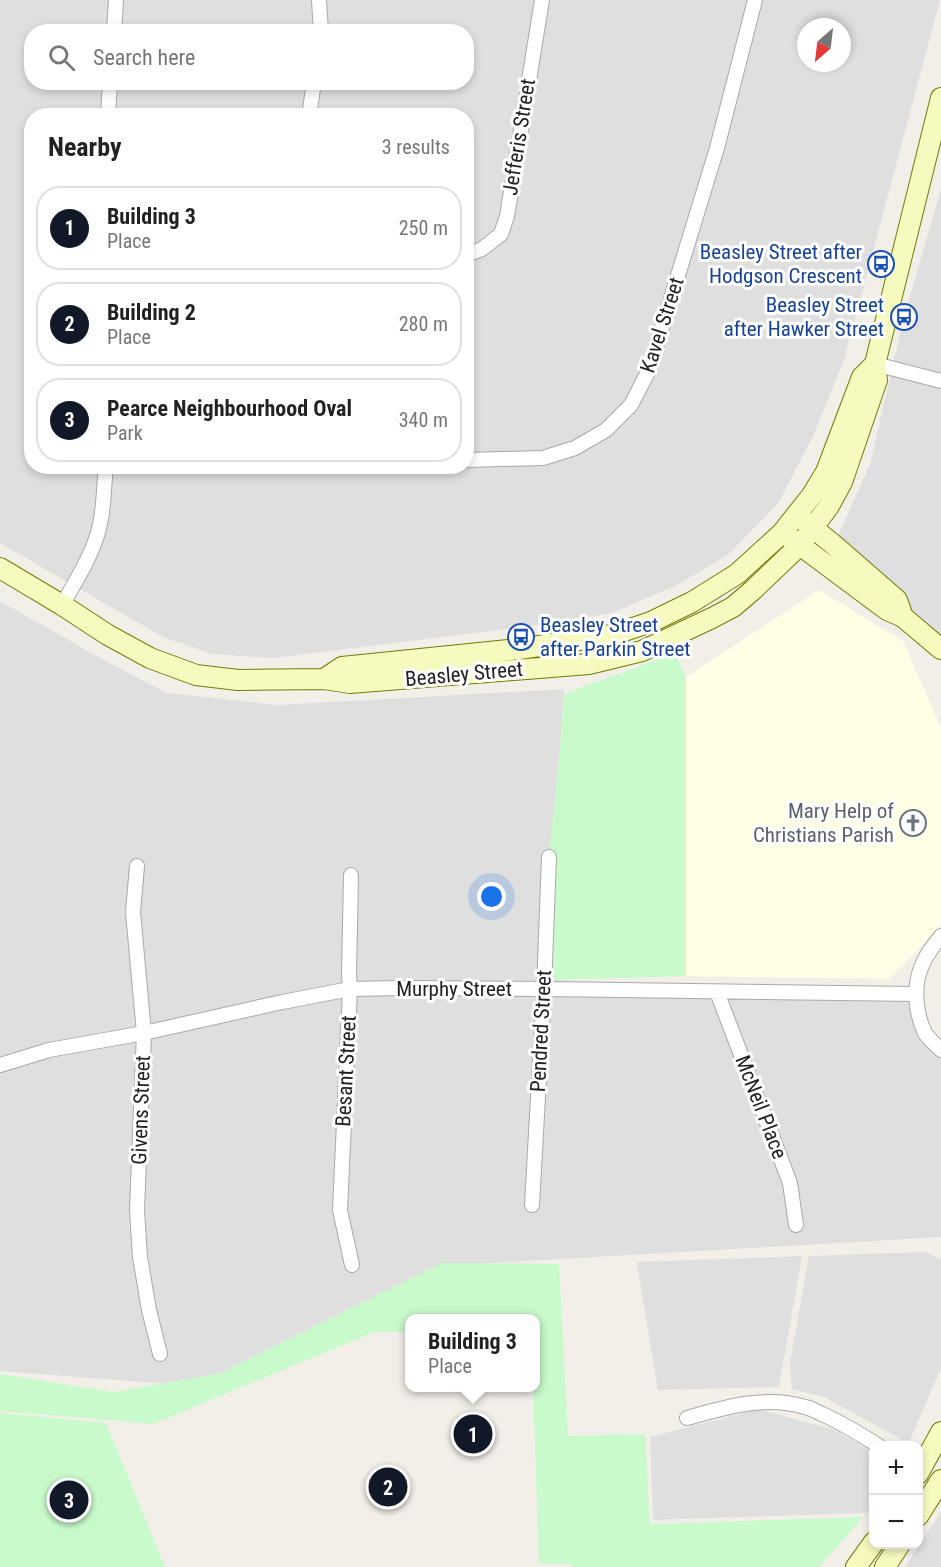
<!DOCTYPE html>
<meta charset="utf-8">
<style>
:root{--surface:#fff;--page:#f6f6f6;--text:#222;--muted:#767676;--line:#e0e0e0;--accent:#111827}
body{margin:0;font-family:"Roboto Condensed",sans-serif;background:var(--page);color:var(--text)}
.controls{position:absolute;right:18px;bottom:18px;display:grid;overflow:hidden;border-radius:12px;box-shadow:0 3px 9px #0003}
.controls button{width:54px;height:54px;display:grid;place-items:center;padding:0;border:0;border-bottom:2px solid var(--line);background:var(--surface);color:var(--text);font:30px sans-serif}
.compass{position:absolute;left:797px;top:18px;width:54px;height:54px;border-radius:50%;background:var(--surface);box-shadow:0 3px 9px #0003;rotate:208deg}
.you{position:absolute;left:492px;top:897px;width:21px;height:21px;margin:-15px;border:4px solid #fff;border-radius:50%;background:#1a73e8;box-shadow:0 0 0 9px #1a73e833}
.badge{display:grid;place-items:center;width:39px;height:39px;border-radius:50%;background:var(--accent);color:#fff;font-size:20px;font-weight:700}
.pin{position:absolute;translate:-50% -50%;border:3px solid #fff;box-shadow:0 2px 6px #0006}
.popup{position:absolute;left:405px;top:1314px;width:135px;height:78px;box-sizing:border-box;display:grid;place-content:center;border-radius:12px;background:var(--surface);filter:drop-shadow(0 2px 4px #0005);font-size:20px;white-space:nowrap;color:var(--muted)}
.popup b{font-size:22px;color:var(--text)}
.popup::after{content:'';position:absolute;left:50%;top:100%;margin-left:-12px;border:12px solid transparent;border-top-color:var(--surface)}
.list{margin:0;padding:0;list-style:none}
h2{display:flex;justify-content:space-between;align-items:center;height:78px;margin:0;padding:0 24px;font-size:26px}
h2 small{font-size:20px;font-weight:400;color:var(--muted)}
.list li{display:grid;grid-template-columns:39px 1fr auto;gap:18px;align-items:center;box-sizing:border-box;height:84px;margin:0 12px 12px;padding:0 12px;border:2px solid var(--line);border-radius:24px}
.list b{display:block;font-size:22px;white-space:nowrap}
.list p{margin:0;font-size:20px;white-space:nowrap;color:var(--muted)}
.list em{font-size:20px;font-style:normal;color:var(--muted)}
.icon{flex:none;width:33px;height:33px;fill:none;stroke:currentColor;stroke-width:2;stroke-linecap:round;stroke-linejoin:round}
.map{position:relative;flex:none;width:941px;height:1567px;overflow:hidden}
.search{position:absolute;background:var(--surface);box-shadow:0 3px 9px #0003;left:24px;top:24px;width:450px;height:66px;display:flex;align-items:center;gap:15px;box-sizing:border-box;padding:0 21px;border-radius:24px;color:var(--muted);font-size:22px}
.panel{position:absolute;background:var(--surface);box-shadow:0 3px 9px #0003;left:24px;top:108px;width:450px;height:366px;border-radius:24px}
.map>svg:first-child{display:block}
.residential{fill:#e0dfdf;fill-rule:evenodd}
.education{fill:#ffffe5}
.park{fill:#c8facc}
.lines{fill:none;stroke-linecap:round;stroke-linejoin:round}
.street-casing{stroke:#a9a9a9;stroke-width:16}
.secondary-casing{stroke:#707d05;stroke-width:22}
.street{stroke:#fff;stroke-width:14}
.secondary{stroke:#f7fabf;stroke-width:20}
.labels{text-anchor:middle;stroke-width:6;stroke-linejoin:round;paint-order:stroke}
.street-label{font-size:21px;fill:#222;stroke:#fff}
.transit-label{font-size:21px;fill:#164399;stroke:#fff;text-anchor:end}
.worship-label{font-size:21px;fill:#5b616d;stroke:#fff;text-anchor:end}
</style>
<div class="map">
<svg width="941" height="1567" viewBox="0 0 941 1567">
<rect width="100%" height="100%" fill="#f2efe9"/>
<!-- residential -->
<path class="residential" d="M0,0H940L844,360L813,436L779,502L729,554L677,585L612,613L545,624L273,658L212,654L163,637L0,543ZM806,27H842V63H806ZM32,32H466V82H32ZM32,116H466V466H32Z
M941,189V634L834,545L870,464L904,317Z
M0,601L109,663L167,693L278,705L564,689L545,979L717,992L916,994L926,1034L941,1050V1237L458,1265L224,1377L170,1384L0,1371Z
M925,1252L941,1260V1368L910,1440H903L824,1397L792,1389L790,1362L809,1256Z
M802,1256L779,1387L658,1390L637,1262Z
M759,1409L834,1430L873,1452V1502L867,1513L653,1520L650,1437Z
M941,1512V1567H905Z"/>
<!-- education -->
<path class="education" d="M819,590L903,641L941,728V925L890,979L686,976V677Z"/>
<!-- park -->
<path class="park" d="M675,653L686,677V976L552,980L549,857L561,736L564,694Z
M442,1263L559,1264L568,1436L645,1434L650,1524L863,1517L819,1567H571V1564H539L533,1388H536V1318H410V1332H374L153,1424L0,1411V1374L114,1392L221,1373Z
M0,1413L106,1423L165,1567H0Z"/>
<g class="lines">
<defs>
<path id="street" d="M319,0L321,32
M114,32L116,0
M108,116L110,82
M309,116L314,82
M466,255L482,249L501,234L507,216L542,0
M875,364L941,381
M466,460L543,458L575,448L606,430L631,405L649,370L717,148L755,0
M62,605C77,579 96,550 101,519C104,502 104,484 106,466
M137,866L133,912L144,1033L137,1210L140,1257L149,1310L160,1354
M351,875L349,975L350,989L340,1210L352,1265
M941,936C933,946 925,956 921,968C913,987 916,1015 925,1033C929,1039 936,1045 941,1050
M717,992L790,1183L796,1225
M0,1065L49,1050L144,1033L282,1002L350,989L401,988L550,989L916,994
M532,1205L544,989L549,857
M687,1418C726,1407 765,1395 805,1407C811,1408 817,1412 822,1414C842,1423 860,1434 879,1446"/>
<path id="secondary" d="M803,520L834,545L897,600L903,617
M789,537L887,610L903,617L941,649
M0,568L62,605L108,635L150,658L196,675L238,680L324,679L350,683L589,664L642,651L712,618L733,607L753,590L800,545L829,506L842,482L877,380L875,364L941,98
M324,679L342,667L519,649L612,635L651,622L692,602L737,574L782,533L812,495L826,472L862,377L875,364
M918,1474L941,1432
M918,1516L941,1480
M856,1567L874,1542
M885,1567L900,1544"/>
</defs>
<!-- street casing -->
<use href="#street" class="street-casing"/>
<!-- secondary casing -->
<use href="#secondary" class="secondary-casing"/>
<!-- street -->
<use href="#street" class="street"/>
<!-- secondary -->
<use href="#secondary" class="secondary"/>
</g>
<!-- icons -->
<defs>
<symbol id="bus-ring" viewBox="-11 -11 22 22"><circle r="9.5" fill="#fff" stroke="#1a4fb4" stroke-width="1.5"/><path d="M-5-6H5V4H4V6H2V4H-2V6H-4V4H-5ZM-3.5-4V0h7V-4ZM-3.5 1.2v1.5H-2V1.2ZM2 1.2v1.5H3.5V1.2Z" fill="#1a4fb4"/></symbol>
<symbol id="church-ring" viewBox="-11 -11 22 22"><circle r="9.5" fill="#fff" stroke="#6b7280" stroke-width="1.5"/><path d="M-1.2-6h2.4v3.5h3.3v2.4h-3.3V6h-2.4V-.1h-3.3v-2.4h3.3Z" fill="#6b7280"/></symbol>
</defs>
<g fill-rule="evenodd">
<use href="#bus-ring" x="866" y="249" width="30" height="30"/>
<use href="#bus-ring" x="889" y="302" width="30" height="30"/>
<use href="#bus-ring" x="506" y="622" width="30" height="30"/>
<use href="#church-ring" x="898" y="808" width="30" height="30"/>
</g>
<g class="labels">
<!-- street labels -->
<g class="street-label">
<text transform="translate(519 137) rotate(-81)" y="7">Jefferis Street</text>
<text transform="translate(662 325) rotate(-72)" y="7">Kavel Street</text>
<text transform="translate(464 674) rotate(-5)" y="7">Beasley Street</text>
<text x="454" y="996">Murphy Street</text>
<text transform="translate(541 1031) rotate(-87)" y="7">Pendred Street</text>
<text transform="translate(346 1071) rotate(-87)" y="7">Besant Street</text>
<text transform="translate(761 1107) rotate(69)" y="7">McNeil Place</text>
<text transform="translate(141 1110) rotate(-88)" y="7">Givens Street</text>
</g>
<!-- transit labels -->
<g class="transit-label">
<text x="862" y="259">Beasley Street after<tspan x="862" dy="24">Hodgson Crescent</tspan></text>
<text x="884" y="312">Beasley Street<tspan x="884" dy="24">after Hawker Street</tspan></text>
<text x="540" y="632" text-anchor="start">Beasley Street<tspan x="540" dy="24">after Parkin Street</tspan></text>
</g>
<!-- worship labels -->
<g class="worship-label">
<text x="894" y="818">Mary Help of<tspan x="894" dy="24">Christians Parish</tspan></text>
</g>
</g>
</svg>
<div class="controls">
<button>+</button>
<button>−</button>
</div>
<svg class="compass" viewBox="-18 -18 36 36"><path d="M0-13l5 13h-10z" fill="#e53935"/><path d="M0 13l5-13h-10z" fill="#767676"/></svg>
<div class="you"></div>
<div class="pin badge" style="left:473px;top:1434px">1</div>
<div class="popup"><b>Building 3</b>Place</div>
<div class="pin badge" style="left:388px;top:1487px">2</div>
<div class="pin badge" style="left:69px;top:1500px">3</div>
<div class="search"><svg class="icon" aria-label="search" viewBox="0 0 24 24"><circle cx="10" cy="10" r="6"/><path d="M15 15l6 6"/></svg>Search here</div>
<section class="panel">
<h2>Nearby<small>3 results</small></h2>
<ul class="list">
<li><span class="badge">1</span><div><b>Building 3</b><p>Place</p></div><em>250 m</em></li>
<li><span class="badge">2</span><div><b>Building 2</b><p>Place</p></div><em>280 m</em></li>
<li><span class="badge">3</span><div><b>Pearce Neighbourhood Oval</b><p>Park</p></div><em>340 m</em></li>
</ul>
</section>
</div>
